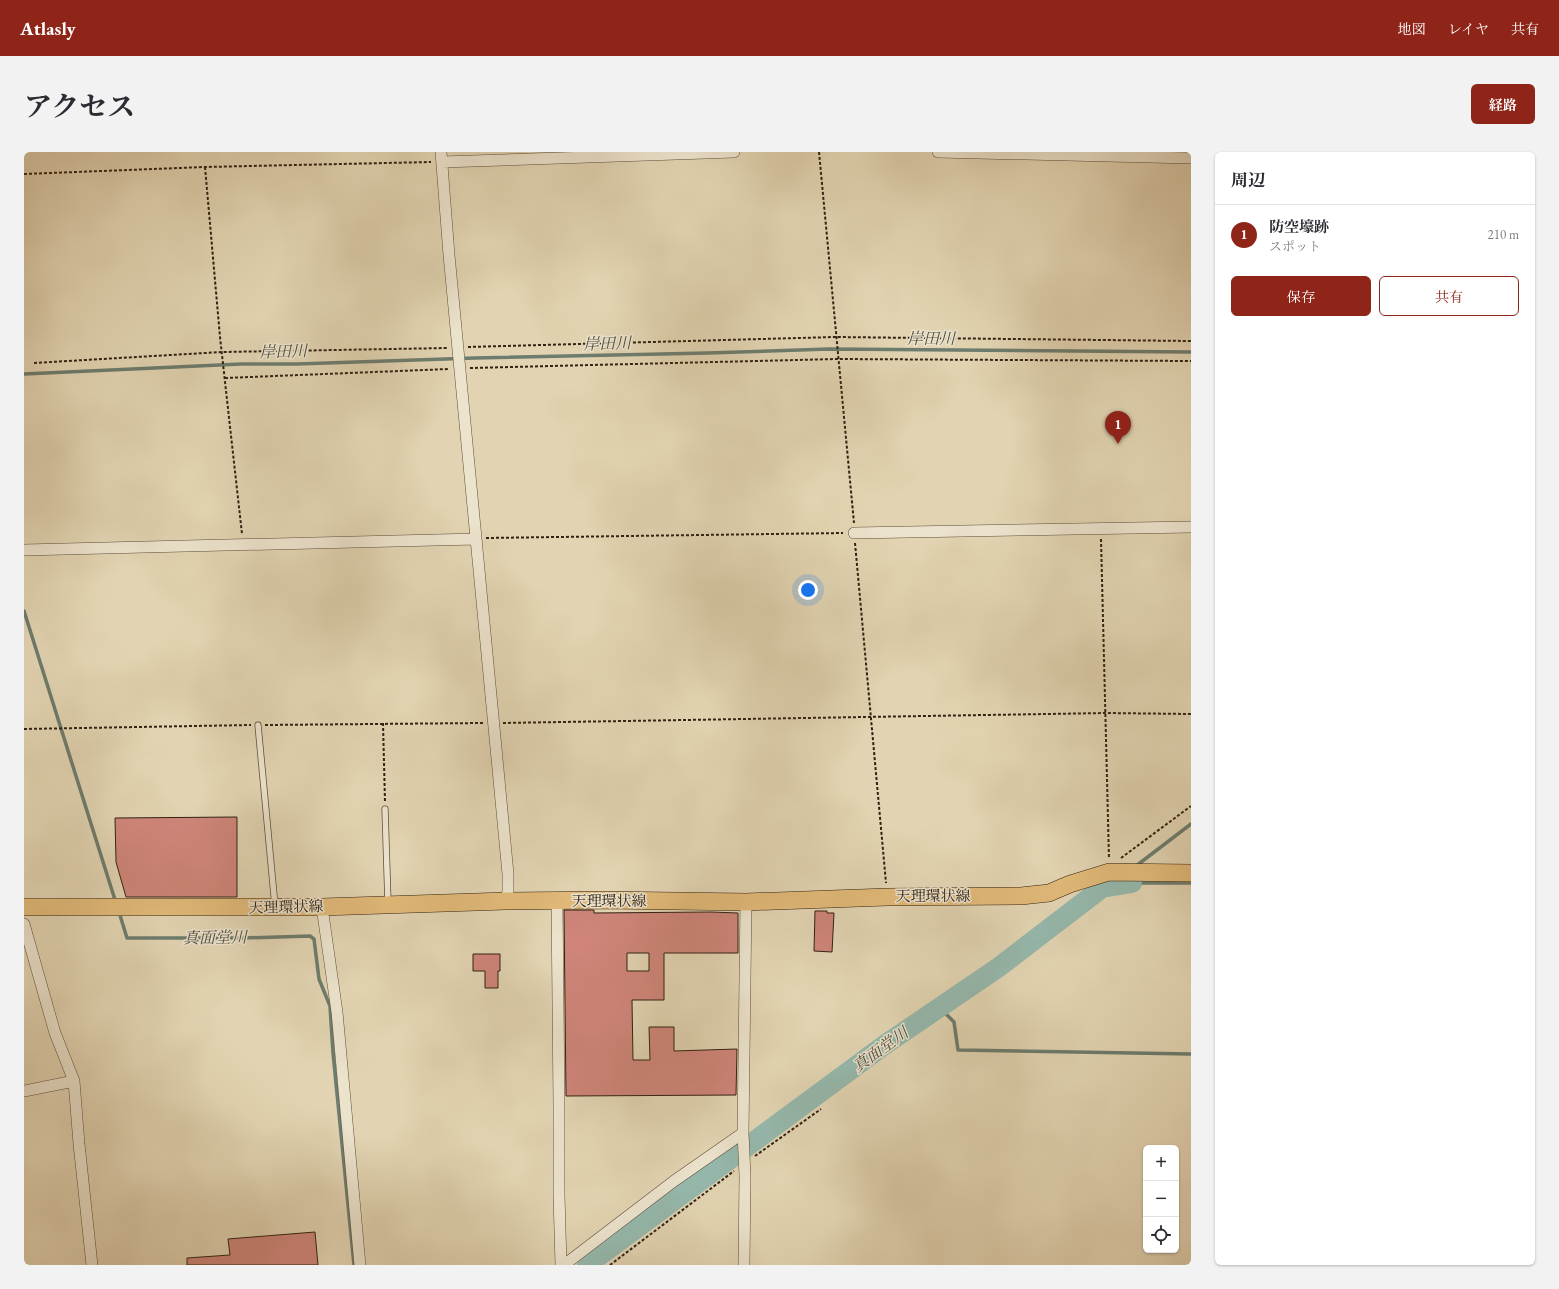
<!DOCTYPE html>
<html lang="ja">
<meta charset="utf-8">
<style>
:root{--surface:#fff;--page:#f2f2f3;--text:#2b2b33;--muted:#7c7c81;--line:#e1e1e2;--accent:#8f2418}
body{margin:0;font-family:"EB Garamond","Noto Serif JP",serif;background:var(--page);color:var(--text)}
.controls{position:absolute;right:12px;bottom:12px;display:grid;overflow:hidden;border-radius:6px;box-shadow:0 1px 3px #0004}
.controls button{width:36px;height:36px;display:grid;place-items:center;padding:0;border:0;border-bottom:1px solid var(--line);background:var(--surface);color:var(--text);font:20px sans-serif}
.you{position:absolute;left:784px;top:438px;width:14px;height:14px;margin:-10px;border:3px solid #fff;border-radius:50%;background:#1a73e8;box-shadow:0 0 0 6px #1a73e833}
.badge{display:grid;place-items:center;width:26px;height:26px;border-radius:50%;background:var(--accent);color:#fff;font-size:13px;font-weight:700}
.pin{position:absolute;translate:-50% -33px;filter:drop-shadow(0 1px 2px #0008)}
.pin::after{content:'';position:absolute;top:21px;width:14px;height:12px;background:inherit;clip-path:polygon(0 0,100% 0,50% 100%)}
.list{margin:0;padding:0;list-style:none}
h2{display:flex;justify-content:space-between;align-items:center;height:52px;margin:0;padding:0 16px;font-size:17px}
h2 small{font-size:13px;font-weight:400;color:var(--muted)}
.list li{display:grid;grid-template-columns:26px 1fr auto;gap:12px;align-items:center;box-sizing:border-box;height:60px;padding:0 16px;border-top:1px solid var(--line)}
.list b{display:block;font-size:15px;white-space:nowrap}
.list p{margin:0;font-size:13px;white-space:nowrap;color:var(--muted)}
.list em{font-size:13px;font-style:normal;color:var(--muted)}
.actions{display:flex;gap:8px;padding:12px 16px}
.actions a{flex:1;padding:9px 0;border:1px solid var(--accent);border-radius:6px;text-align:center;font-size:14px;color:var(--accent)}
.actions .main{background:var(--accent);color:#fff}
.icon{flex:none;width:22px;height:22px;fill:none;stroke:currentColor;stroke-width:2;stroke-linecap:round;stroke-linejoin:round}
.map{position:relative;flex:none;width:1167px;height:1113px;overflow:hidden;border-radius:6px}
header{display:flex;align-items:center;gap:24px;box-sizing:border-box;height:56px;padding:0 20px;background:var(--accent);color:#fff}
header strong{font-size:19px}
nav{display:flex;gap:22px;margin-inline-start:auto;font-size:14px}
.intro{display:flex;align-items:center;justify-content:space-between;box-sizing:border-box;height:96px;padding:0 24px}
h1{margin:0;font-size:28px}
.button{padding:10px 18px;border-radius:6px;background:var(--accent);color:#fff;font-size:14px;font-weight:700}
main{display:flex;gap:24px;padding:0 24px}
aside{flex:1;background:var(--surface);border-radius:6px;box-shadow:0 1px 3px #0004}
.map>svg:first-child{display:block}
.lines{fill:none;stroke-linecap:round;stroke-linejoin:round}
.stream{stroke:#6d7c6e;stroke-width:3.5}
.river{stroke:#95b8ac;stroke-width:20}
.building{fill:#cf857a;stroke:#302112;fill-rule:evenodd}
.service-casing{stroke:#5c4e3a;stroke-width:7}
.minor-casing{stroke:#5c4e3a;stroke-width:12}
.primary-casing{stroke:#302112;stroke-width:18}
.path{stroke:#302112;stroke-width:2;stroke-dasharray:3 2;stroke-linecap:butt}
.service{stroke:#ece3cd;stroke-width:5.5}
.minor{stroke:#ece3cd;stroke-width:11}
.primary{stroke:#e1ba79;stroke-width:17}
.labels{text-anchor:middle;stroke-width:3;stroke-linejoin:round;paint-order:stroke}
.street-label{font-size:15px;fill:#302112;stroke:#ece3cd}
.water-label{font-size:16px;font-style:italic;fill:#4e4e40;stroke:#ece3cd}
</style>
<header>
<strong>Atlasly</strong>
<nav><a>地図</a><a>レイヤ</a><a>共有</a></nav>
</header>
<div class="intro"><h1>アクセス</h1><a class="button">経路</a></div>
<main>
<div class="map">
<svg width="1167" height="1113" viewBox="0 0 1167 1113">
<rect width="100%" height="100%" fill="#e2d4b2"/>
<filter id="stains"><feTurbulence type="fractalNoise" baseFrequency=".005" numOctaves="4"/><feColorMatrix values="0 0 0 0 .2 0 0 0 0 .09 0 0 0 0 .02 0 0 0 .5 -.17"/></filter>
<radialGradient id="worn" r=".72"><stop offset=".6" stop-color="#630" stop-opacity="0"/><stop offset="1" stop-color="#630" stop-opacity=".3"/></radialGradient>
<g class="lines">
<!-- stream -->
<path class="stream" d="M0,222L217,212H273L451,206L684,201L805,197L1167,200
M0,459L92,751
M1112,714L1167,672
M1108,731H1167
M95,760L103,786H218L286,784L290,787L295,827L306,854L309,901L330,1113
M915,855L930,870L934,898L1167,902"/>
<!-- river -->
<path class="river" d="M563,1113L859,894L975,815L1078,736L1108,731"/>
</g>
<!-- building -->
<path class="building" d="M213,665V745H102L92,710L91,666Z
M540,758H570V761L687,760L714,761V801H640V848H608L609,908H626L625,875H650V899L713,897L712,943L542,944ZM603,801H625V819H603Z
M791,759H803V761H810L808,800L790,799Z
M449,802H476V819H474V836H461V819H449Z
M291,1080L294,1113H163V1106L206,1103L204,1087Z"/>
<g class="lines">
<defs>
<path id="service" d="M234,573L251,754
M361,657L364,751"/>
<path id="minor" d="M417,0L425,103L484,722V739L482,749
M914,0L1167,6
M418,10L710,0
M830,381L1167,375
M0,398L452,387
M533,749L535,951V1043L537,1113
M298,755L313,860L336,1113
M0,772L31,881L50,929L55,992L68,1113
M0,939L50,929
M540,1113L650,1029L719,981
M720,1113L721,1024L719,981L722,750"/>
<path id="primary" d="M0,755H298L482,749L580,748L722,750L863,745L997,744L1025,741L1046,732L1085,720L1167,721"/>
</defs>
<!-- service casing -->
<use href="#service" class="service-casing"/>
<!-- minor casing -->
<use href="#minor" class="minor-casing"/>
<!-- primary casing -->
<use href="#primary" class="primary-casing"/>
<!-- path -->
<path class="path" d="M795,0L830,371
M181,15L196,185L218,382
M0,22L181,15L407,10
M444,195L811,185L1167,189
M10,211L198,200L424,196
M446,216L813,207L1167,209
M201,226L425,217
M462,386L819,381
M1077,387L1085,707
M831,391L862,731
M359,571L361,650
M479,571L1082,561L1167,562
M241,573L459,571
M0,577L227,573
M1097,706L1167,654
M731,1004L797,957
M586,1113L710,1019"/>
<!-- service -->
<use href="#service" class="service"/>
<!-- minor -->
<use href="#minor" class="minor"/>
<!-- primary -->
<use href="#primary" class="primary"/>
</g>
<g class="labels">
<!-- street labels -->
<g class="street-label">
<text x="909" y="749">天理環状線</text>
<text x="585" y="754">天理環状線</text>
<text transform="translate(262 755) rotate(-1)" y="5">天理環状線</text>
</g>
<!-- water labels -->
<g class="water-label">
<text x="907" y="192">岸田川</text>
<text transform="translate(583 191) rotate(-2)" y="6">岸田川</text>
<text transform="translate(259 199) rotate(-2)" y="6">岸田川</text>
<text transform="translate(191 785) rotate(-1)" y="6">真面堂川</text>
<text transform="translate(856 897) rotate(-36)" y="6">真面堂川</text>
</g>
</g>
<rect width="100%" height="100%" filter="url(#stains)"/>
<rect width="100%" height="100%" fill="url(#worn)"/>
</svg>
<div class="controls">
<button>+</button>
<button>−</button>
<button><svg class="icon" aria-label="locate" viewBox="0 0 24 24"><circle cx="12" cy="12" r="6"/><path d="M12 2v4M12 18v4M2 12h4M18 12h4"/></svg></button>
</div>
<div class="you"></div>
<div class="pin badge" style="left:1094px;top:292px">1</div>
</div>
<aside>
<h2>周辺<small></small></h2>
<ul class="list">
<li><span class="badge">1</span><div><b>防空壕跡</b><p>スポット</p></div><em>210 m</em></li>
</ul>
<div class="actions"><a class="main">保存</a><a>共有</a></div>
</aside>
</main>
